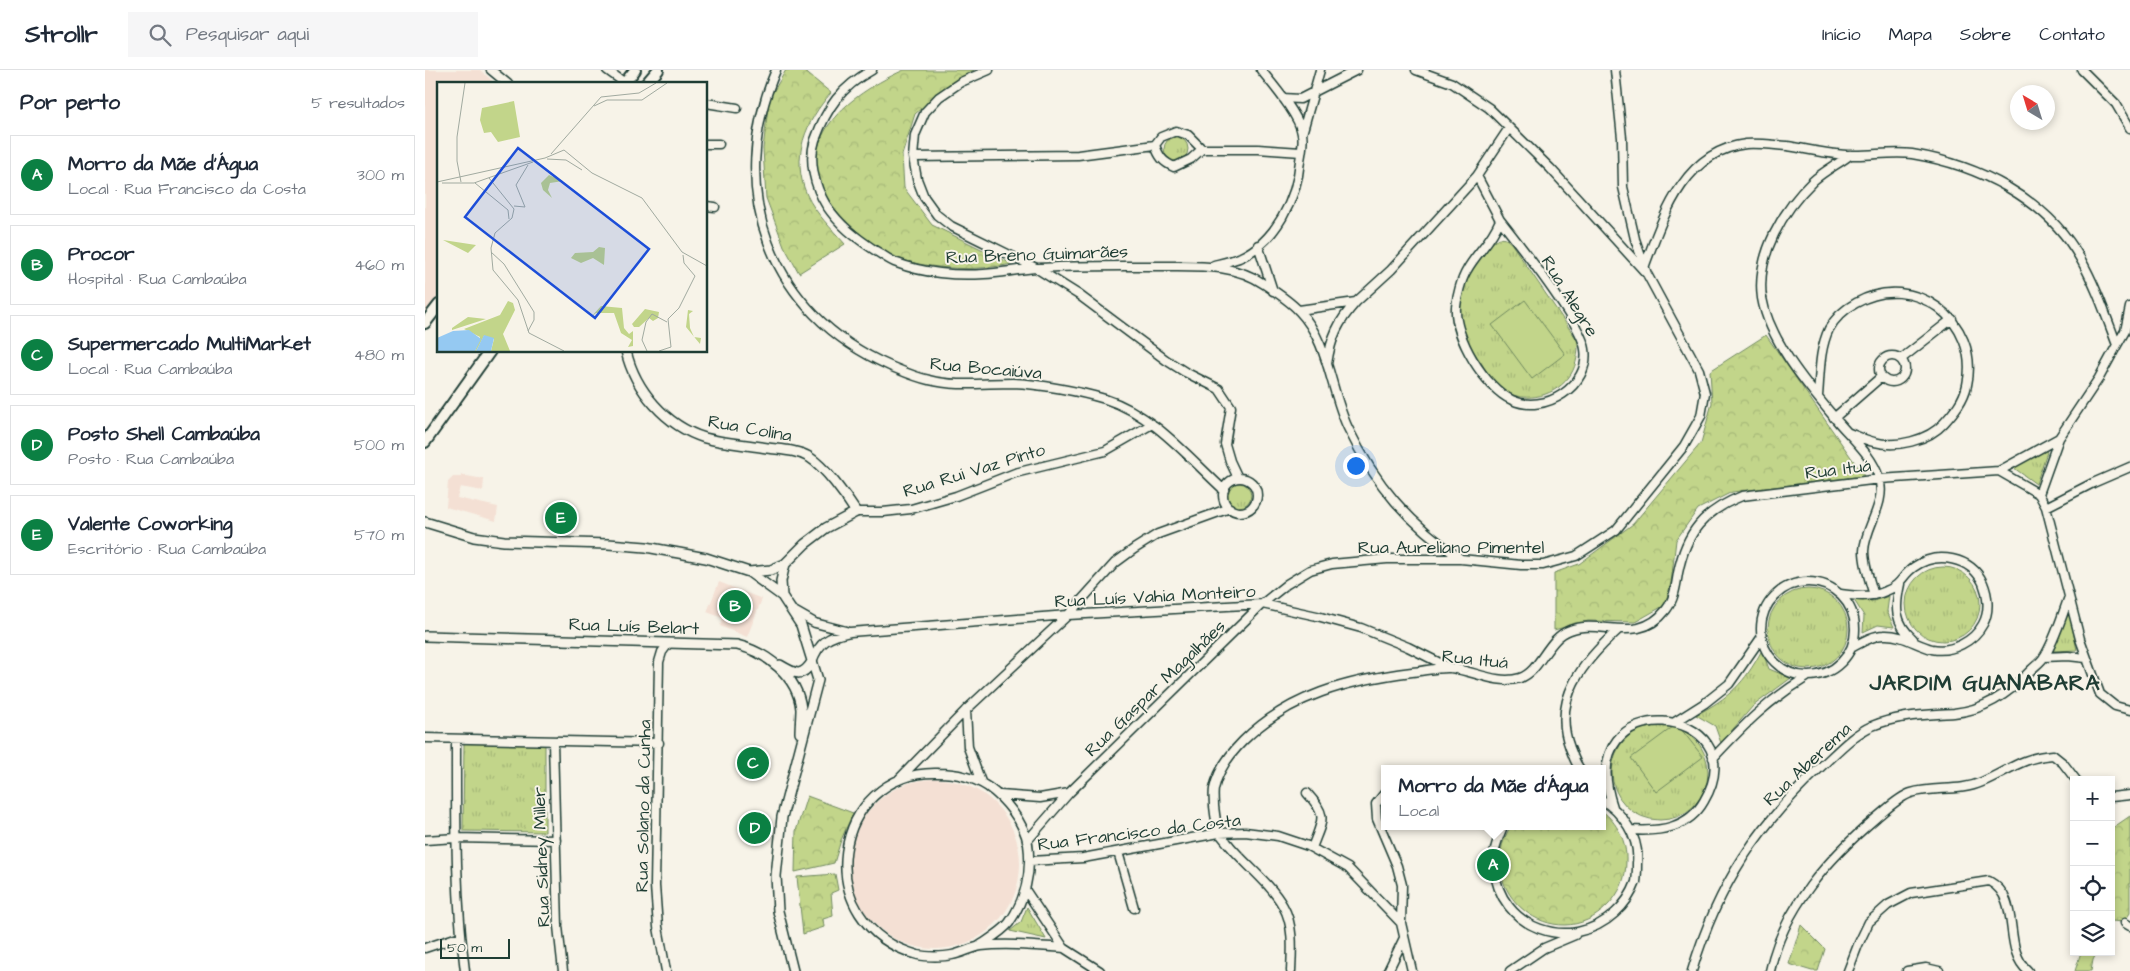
<!DOCTYPE html>
<html lang="pt">
<meta charset="utf-8">
<style>
:root{--surface:#fff;--page:#f6f6f7;--text:#1f2937;--muted:#747a83;--line:#e0e1e3;--accent:#0b8043}
body{margin:0;font-family:"Architects Daughter",sans-serif;background:var(--page);color:var(--text)}
.controls{position:absolute;right:15px;bottom:15px;display:grid;overflow:hidden;border-radius:0px;box-shadow:0 2px 8px #0003}
.controls button{width:45px;height:45px;display:grid;place-items:center;padding:0;border:0;border-bottom:1px solid var(--line);background:var(--surface);color:var(--text);font:25px sans-serif}
.compass{position:absolute;left:1585px;top:15px;width:45px;height:45px;border-radius:50%;background:var(--surface);box-shadow:0 2px 8px #0003;rotate:322deg}
.scale{position:absolute;left:15px;bottom:12px;width:70px;box-sizing:border-box;padding-left:5px;border:2px solid #1f3d34;border-top:0;font-size:14px;line-height:18px;white-space:nowrap;color:#1f3d34;-webkit-text-stroke:4px #f7f3e8;paint-order:stroke}
.you{position:absolute;left:930px;top:395px;width:18px;height:18px;margin:-12px;border:4px solid #fff;border-radius:50%;background:#1a73e8;box-shadow:0 0 0 8px #1a73e833}
.badge{display:grid;place-items:center;width:32px;height:32px;border-radius:50%;background:var(--accent);color:#fff;font-size:16px;font-weight:700}
.pin{position:absolute;translate:-50% -50%;border:2px solid #fff;box-shadow:0 1px 5px #0006}
.popup{position:absolute;left:956px;top:695px;width:225px;height:65px;box-sizing:border-box;display:grid;place-content:center;border-radius:0px;background:var(--surface);filter:drop-shadow(0 1px 4px #0005);font-size:16px;white-space:nowrap;color:var(--muted)}
.popup b{font-size:19px;color:var(--text)}
.popup::after{content:'';position:absolute;left:50%;top:100%;margin-left:-10px;border:10px solid transparent;border-top-color:var(--surface)}
.list{margin:0;padding:0;list-style:none}
h2{display:flex;justify-content:space-between;align-items:center;height:65px;margin:0;padding:0 20px;font-size:21px}
h2 small{font-size:16px;font-weight:400;color:var(--muted)}
.list li{display:grid;grid-template-columns:32px 1fr auto;gap:15px;align-items:center;box-sizing:border-box;height:80px;margin:0 10px 10px;padding:0 10px;border:1px solid var(--line);border-radius:0px}
.list b{display:block;font-size:19px;white-space:nowrap}
.list p{margin:0;font-size:16px;white-space:nowrap;color:var(--muted)}
.list em{font-size:16px;font-style:normal;color:var(--muted)}
.icon{flex:none;width:28px;height:28px;fill:none;stroke:currentColor;stroke-width:2;stroke-linecap:round;stroke-linejoin:round}
.map{position:relative;flex:none;width:1705px;height:901px;overflow:hidden}
header{display:flex;align-items:center;gap:30px;box-sizing:border-box;height:70px;padding:0 25px;background:var(--surface);border-bottom:1px solid var(--line)}
header strong{font-size:24px}
nav{display:flex;gap:28px;margin-inline-start:auto;font-size:18px}
.search{width:350px;height:45px;background:var(--page);display:flex;align-items:center;gap:12px;box-sizing:border-box;padding:0 18px;border-radius:0px;color:var(--muted);font-size:19px}
main{display:flex}
aside{flex:1;background:var(--surface)}
.map>svg:first-child{display:block}
.built{fill:#f4e0d4}
.grass{fill:url(#grass-tufts);stroke:#70895f}
.forest{fill:url(#forest-crowns);stroke:#70895f}
.pitch{fill:#c2d58a;stroke:#70895f}
.lines{fill:none;stroke-linecap:round;stroke-linejoin:round}
.minor-casing{stroke:#1f3d34;stroke-width:11}
.tertiary-casing{stroke:#1f3d34;stroke-width:12}
.secondary-casing{stroke:#1f3d34;stroke-width:14}
.minor{stroke:#f7f3e8;stroke-width:8}
.tertiary{stroke:#f7f3e8;stroke-width:9}
.secondary{stroke:#f7f3e8;stroke-width:10}
.labels{text-anchor:middle;stroke-width:4;stroke-linejoin:round;paint-order:stroke}
.street-label{font-size:18px;fill:#1f3d34;stroke:#f7f3e8}
.district-label{font-size:22px;font-weight:bold;letter-spacing:1px;fill:#1f3d34;stroke:#f7f3e8}
.inset-road{fill:none;stroke:#a1aaa0;stroke-width:1}
.view{fill:#1d4ed8;fill-opacity:0.15;stroke:#1d4ed8;stroke-width:2.5}
.inset-edge{fill:none;stroke:#1f3d34;stroke-width:2.5}
</style>
<header>
<strong>Strollr</strong>
<div class="search"><svg class="icon" aria-label="search" viewBox="0 0 24 24"><circle cx="10" cy="10" r="6"/><path d="M15 15l6 6"/></svg>Pesquisar aqui</div>
<nav><a>Início</a><a>Mapa</a><a>Sobre</a><a>Contato</a></nav>
</header>
<main>
<aside>
<h2>Por perto<small>5 resultados</small></h2>
<ul class="list">
<li><span class="badge">A</span><div><b>Morro da Mãe d'Água</b><p>Local · Rua Francisco da Costa</p></div><em>300 m</em></li>
<li><span class="badge">B</span><div><b>Procor</b><p>Hospital · Rua Cambaúba</p></div><em>460 m</em></li>
<li><span class="badge">C</span><div><b>Supermercado MultiMarket</b><p>Local · Rua Cambaúba</p></div><em>480 m</em></li>
<li><span class="badge">D</span><div><b>Posto Shell Cambaúba</b><p>Posto · Rua Cambaúba</p></div><em>500 m</em></li>
<li><span class="badge">E</span><div><b>Valente Coworking</b><p>Escritório · Rua Cambaúba</p></div><em>570 m</em></li>
</ul>
</aside>
<div class="map">
<svg width="1705" height="901" viewBox="0 0 1705 901">
<defs>
<pattern id="grass-tufts" width="24" height="20" patternUnits="userSpaceOnUse" patternTransform="scale(1.25)"><rect width="24" height="20" fill="#c2d58a"/><path d="M3 7l-1-3M5 7V3M7 7l1-3M15 17l-1-3M17 17v-4M19 17l1-3" fill="none" stroke="#a6b878"/></pattern>
<pattern id="forest-crowns" width="20" height="18" patternUnits="userSpaceOnUse" patternTransform="scale(1.25)"><rect width="20" height="18" fill="#c2d58a"/><path d="M2 6a3 3 0 1 1 6 0M12 15a3 3 0 1 1 6 0" fill="none" stroke="#a6b878"/></pattern>
</defs>
<rect width="100%" height="100%" fill="#f7f3e8"/>
<filter id="ink" filterUnits="userSpaceOnUse"><feTurbulence type="fractalNoise" baseFrequency=".02" numOctaves="2"/><feDisplacementMap in="SourceGraphic" scale="10" xChannelSelector="R" yChannelSelector="G"/><feConvolveMatrix kernelMatrix="1 2 1 2 8 2 1 2 1" color-interpolation-filters="sRGB"/></filter>
<g filter="url(#ink)">
<!-- built -->
<path class="built" d="M0,0H55L71,14H14V226L0,242Z
M36,405L59,409L58,421L35,417L32,428L73,437L71,451L21,437L23,412L28,407H36Z
M294,512L337,529L322,567L295,556L298,548L282,542Z
M425 794a85 85 0 1 1 170 0a85 85 0 1 1-170 0Z"/>
<!-- grass -->
<path class="grass" d="M739 79a12 12 0 1 1 24 0a12 12 0 1 1-24 0Z
M1075,168L1081,169L1086,173L1153,271C1153,283 1152,294 1146,304C1132,326 1101,334 1079,321C1069,314 1063,304 1057,294C1050,284 1043,273 1038,261C1030,240 1038,210 1052,193C1058,185 1065,172 1075,168Z
M1619,379L1622,382L1611,414L1589,398Z
M802 425a12 12 0 1 1 24 0a12 12 0 1 1-24 0Z
M1481 534a37 37 0 1 1 74 0a37 37 0 1 1-74 0Z
M1343 559a40 40 0 1 1 80 0a40 40 0 1 1-80 0Z
M1464,526L1462,541L1469,557L1453,555L1438,562L1439,546L1429,530L1448,531Z
M1644,542L1652,580L1627,581Z
M1337,580L1344,599L1366,608L1328,636L1296,673L1290,656L1271,645C1305,627 1319,614 1337,580Z
M1187 702a48 48 0 1 1 96 0a48 48 0 1 1-96 0Z
M39,673L120,674V762L38,761Z
M602,837L621,869L585,861L596,852Z"/>
<!-- forest -->
<path class="forest" d="M361,0H378L406,23C381,51 365,87 382,125C390,143 407,159 420,174L374,203L359,176L341,128L338,79L344,29Z
M479,0H549L526,13L490,44L477,85L479,118L507,155L587,194C551,201 510,200 474,189C456,183 436,165 422,152C353,84 412,30 479,0Z
M1341,265L1439,406L1307,422L1273,439L1251,470L1246,513L1240,535L1210,552L1163,551L1129,560V503L1154,494L1208,454L1276,373L1287,333L1285,301Z
M382,726L428,743L416,770L409,793L370,802L371,761Z
M1177,741C1192,752 1202,772 1201,791C1201,808 1195,823 1183,835C1131,890 1044,821 1086,756H1177Z
M1705,746V843L1699,852L1686,851V759Z
M410,804L413,820L406,823L408,846L398,849L399,857L378,864L372,807Z
M1376,855L1400,879L1393,901H1387L1364,894Z
M1656,882H1672L1668,890L1666,901H1650Z"/>
<!-- pitch -->
<path class="pitch" d="M1100,230L1140,284L1107,309L1067,255Z
M1252,654L1278,687L1231,722L1206,688Z"/>
<g class="lines">
<defs>
<path id="minor" d="M66,0L83,14
M182,0L200,13
M351,0C300,120 344,243 465,296C477,301 490,307 504,310C530,317 559,313 587,313C615,314 653,321 680,329C728,344 763,387 799,420
M447,0C416,17 402,37 390,70C383,91 390,117 401,135C415,156 430,167 451,181C458,185 465,191 472,193C498,203 531,206 559,204C577,203 595,199 613,198C655,195 697,196 740,196C774,196 810,194 839,214C851,222 865,231 874,241C904,272 905,320 923,358C951,416 983,452 1036,489
M564,0L536,12L514,27L500,42L490,65L488,87L492,109L499,127L512,145L526,156L611,198L654,225L741,290L760,302L794,319L806,337L800,374L805,391L813,408
M991,0L1027,13L1064,38L1125,98L1221,203
M1657,0L1691,34L1705,58
M858,28L875,29L932,0
M281,33L312,38
M877,64L895,0
M281,74H294
M730,75C734,87 738,92 749,97L766,89L777,79H833L876,82
M1425,85C1413,94 1399,101 1388,111C1358,140 1331,185 1337,228C1344,270 1383,316 1409,347C1424,366 1447,384 1454,408C1462,434 1440,456 1439,481C1439,495 1445,512 1449,525
M488,87L653,85L730,75L736,67L751,61L763,65L777,79
M1052,106L1075,150
M281,136L290,137
M1075,150C1094,174 1156,253 1160,279C1166,316 1119,345 1087,330C1060,318 1029,267 1031,237C1032,226 1036,210 1042,200C1052,182 1066,172 1075,150Z
M833,175L848,221
M789,195C797,193 806,191 814,188C851,172 872,128 875,91C876,83 879,72 877,64C875,46 848,15 836,0
M1220,195C1238,147 1259,81 1321,74C1333,73 1349,75 1362,76C1383,79 1405,85 1426,85C1446,86 1467,81 1487,84C1553,95 1621,128 1655,188C1671,216 1681,246 1692,275
M874,240L931,232L966,200L1052,106L1084,58
M1454 299a13 13 0 1 1 26 0a13 13 0 1 1-26 0Z
M1476,289L1527,249
M902,294C906,267 913,252 931,232
M1393,326C1395,304 1394,280 1404,259C1410,248 1420,239 1431,233C1488,200 1556,251 1542,315C1539,330 1529,342 1519,353C1503,371 1471,378 1449,372C1440,370 1432,366 1424,363
M1409,348L1456,307
M1574,401L1614,424L1621,437L1655,569L1675,624L1690,636L1705,640
M798 425a17 17 0 1 1 34 0a17 17 0 1 1-34 0Z
M1614,424L1634,368
M1621,437L1668,413L1705,397
M431,442H458L486,439L531,426L590,403L680,381L727,354
M1336 559a47 47 0 1 1 94 0a47 47 0 1 1-94 0Z
M1475,514C1470,537 1469,552 1488,569
M1416,524C1432,526 1446,528 1461,521C1477,515 1477,505 1489,497C1512,481 1546,487 1558,513C1563,525 1565,541 1558,554C1549,571 1527,583 1507,579C1491,575 1477,564 1459,565C1448,565 1437,572 1428,577
M369,541L390,553L421,561
M1619,587L1643,586L1661,588
M387,592C394,571 405,566 425,562L643,545L837,534L892,546L936,558L983,577L1025,598
M541,640L543,677L556,712
M1250,652L1280,633L1304,614L1336,568
M0,668L234,673
M31,669C31,747 30,824 40,901
M128,672L133,856L138,901
M1288,688C1320,654 1342,631 1382,607
M1155,699C1150,693 1148,685 1145,678C1126,629 1159,591 1193,560
M474,709L541,640L643,545L690,493L709,479L733,464L805,438
M882,723C904,747 897,750 887,778
M959,724L951,734L952,749L972,796L977,815L976,853L987,901
M575,725L615,728L644,723
M1686,727L1705,725
M1188,737C1145,613 1335,635 1279,731C1264,758 1235,762 1206,760
M1078,756C1073,769 1067,782 1069,797C1074,859 1145,884 1190,843C1199,835 1207,823 1211,812C1212,806 1212,799 1212,793C1215,767 1197,742 1177,730
M0,770L31,768L131,770
M602,771L644,723L837,534L862,514L885,500L907,494L962,489H1036L1096,495H1118L1151,486L1191,460L1259,376L1276,346L1280,323L1274,300L1222,204L1210,169L1198,117L1197,68L1190,0
M693,782L709,838
M605,791L658,788L794,763L820,762L853,766L883,776L923,798L976,853
M601,821L639,878L675,901
M1700,853L1705,856
M554,876C564,869 577,862 584,853C600,830 607,802 603,774C599,752 580,729 563,717C548,707 530,703 513,703C406,700 382,855 493,885C502,887 518,887 527,885C537,883 546,878 556,876C583,873 611,876 639,878
M0,878L36,866
M241,901L233,857L230,816L234,592L237,582L243,574
M866,901C867,880 869,855 858,836C845,813 822,796 805,776C802,772 797,767 794,762C791,755 790,745 789,736C789,731 788,725 789,719C793,700 805,684 818,671C864,625 924,610 987,602C999,601 1014,597 1026,598C1049,601 1073,615 1095,608C1116,601 1122,568 1145,560C1176,548 1213,576 1241,540C1249,530 1251,516 1253,503C1261,462 1279,441 1317,426L1455,409L1574,401L1634,368L1674,308L1692,275L1700,261L1705,237
M963,901L979,868
M1085,901L1119,878L1150,865
M1267,901C1293,814 1333,755 1400,693C1414,680 1429,664 1447,656C1473,645 1501,645 1529,643C1561,640 1585,623 1606,600C1610,596 1616,592 1619,587C1630,570 1637,545 1644,527
M1345,901C1358,838 1404,788 1452,747C1462,739 1474,727 1486,723C1509,716 1535,722 1557,712C1583,701 1597,687 1628,685L1638,693L1651,710
M1423,901L1433,875L1444,852L1463,835L1486,823L1564,811C1598,829 1576,878 1603,901
M1482,901L1501,898L1514,901"/>
<path id="tertiary" d="M201,281C210,320 241,356 280,368C298,373 317,374 336,377C352,380 370,379 384,387C400,397 421,426 431,442L401,458L380,474L360,494L346,500L324,502
M0,452L49,467L79,471L183,474L221,477L281,488L324,502L357,526L376,555L393,610L357,747L351,806L353,841L368,901
M357,526L356,511L360,494
M0,566L312,575C341,582 373,606 376,639C376,647 375,655 375,663
M355,595C370,604 377,608 387,592"/>
<path id="secondary" d="M199,14L210,0
M221,14L233,0
M0,253L14,235
M0,372L65,281"/>
</defs>
<!-- minor casing -->
<use href="#minor" class="minor-casing"/>
<!-- tertiary casing -->
<use href="#tertiary" class="tertiary-casing"/>
<!-- secondary casing -->
<use href="#secondary" class="secondary-casing"/>
<!-- minor -->
<use href="#minor" class="minor"/>
<!-- tertiary -->
<use href="#tertiary" class="tertiary"/>
<!-- secondary -->
<use href="#secondary" class="secondary"/>
</g>
</g>
<g class="labels">
<!-- street labels -->
<g class="street-label">
<text transform="translate(612 184) rotate(-2)" y="6">Rua Breno Guimarães</text>
<text transform="translate(1145 226) rotate(58)" y="6">Rua Alegre</text>
<text transform="translate(561 298) rotate(5)" y="6">Rua Bocaiúva</text>
<text transform="translate(325 358) rotate(10)" y="6">Rua Colina</text>
<text transform="translate(1413 399) rotate(-7)" y="6">Rua Ituá</text>
<text transform="translate(549 400) rotate(-17)" y="6">Rua Rui Vaz Pinto</text>
<text x="1026" y="483">Rua Aureliano Pimentel</text>
<text transform="translate(730 526) rotate(-3)" y="6">Rua Luís Vahia Monteiro</text>
<text transform="translate(209 556) rotate(2)" y="6">Rua Luís Belart</text>
<text transform="translate(1050 589) rotate(6)" y="6">Rua Ituá</text>
<text transform="translate(730 618) rotate(-44)" y="6">Rua Gaspar Magalhães</text>
<text transform="translate(1382 694) rotate(-43)" y="6">Rua Aberema</text>
<text transform="translate(218 736) rotate(-89)" y="6">Rua Solano da Cunha</text>
<text transform="translate(714 762) rotate(-7)" y="6">Rua Francisco da Costa</text>
<text transform="translate(116 787) rotate(-92)" y="6">Rua Sidney Miller</text>
</g>
<!-- district labels -->
<g class="district-label">
<text x="1560" y="620">JARDIM GUANABARA</text>
</g>
</g>
<!-- overview -->
<g transform="translate(12 12)">
<rect width="270" height="270" fill="#f7f3e8"/>
<path d="M112,93L126,99L113,101L111,108L115,116L106,108L104,101ZM6,158L39,163L31,171ZM162,165L168,166L167,183L156,176L144,181L134,176L138,171L156,170ZM164,224L185,226L187,246L192,252L196,249V264L191,265L195,258L184,251L177,231H159L154,235ZM208,227L222,230L221,236L216,239L212,236L202,245H197L195,242ZM251,228L256,229L252,232L253,246L257,255L264,256L263,262L249,245ZM31,235L49,237L15,248V246Z" fill="#c2d58a"/>
<path d="M77,19L83,55L61,60L54,50L47,51L43,38L45,26ZM71,219L76,221L78,228L66,252L73,269H54L57,257L47,254L39,269H38L43,255L27,247L63,233Z" fill="#c2d58a"/>
<path d="M32,248L44,257L38,269H0V256L16,249ZM47,253L57,256L54,269H39Z" fill="#95c9f2"/>
<path class="inset-road" d="M157,24L170,18H205L230,1M114,72L164,15L202,11L219,1M110,77L129,78L145,88M52,96L77,127L75,136L58,151L54,166M0,100L108,76L127,68L155,91L205,116L245,170L270,184M24,100L20,79V55L28,1M5,101H37L96,80M38,101L71,128L72,137M77,124L88,125L79,103L91,83M54,166L56,188L81,218L92,251L127,269M54,170L67,182L97,230V238L91,249M246,173L247,181L258,194M210,269L205,258L209,240L215,232L230,240M222,269L234,265L231,237L242,226L258,194"/>
<path class="view" d="M81,66L212,167L158,236L28,135Z"/>
<rect width="270" height="270" class="inset-edge"/>
</g>
</svg>
<div class="controls">
<button>+</button>
<button>−</button>
<button><svg class="icon" aria-label="locate" viewBox="0 0 24 24"><circle cx="12" cy="12" r="6"/><path d="M12 2v4M12 18v4M2 12h4M18 12h4"/></svg></button>
<button><svg class="icon" aria-label="layers" viewBox="0 0 24 24"><path d="M12 4l9 5-9 5-9-5zM3 14l9 5 9-5"/></svg></button>
</div>
<svg class="compass" viewBox="-18 -18 36 36"><path d="M0-13l5 13h-10z" fill="#e53935"/><path d="M0 13l5-13h-10z" fill="#747a83"/></svg>
<div class="scale">50 m</div>
<div class="you"></div>
<div class="pin badge" style="left:1068px;top:795px">A</div>
<div class="popup"><b>Morro da Mãe d'Água</b>Local</div>
<div class="pin badge" style="left:310px;top:536px">B</div>
<div class="pin badge" style="left:328px;top:693px">C</div>
<div class="pin badge" style="left:330px;top:758px">D</div>
<div class="pin badge" style="left:136px;top:448px">E</div>
</div>
</main>
